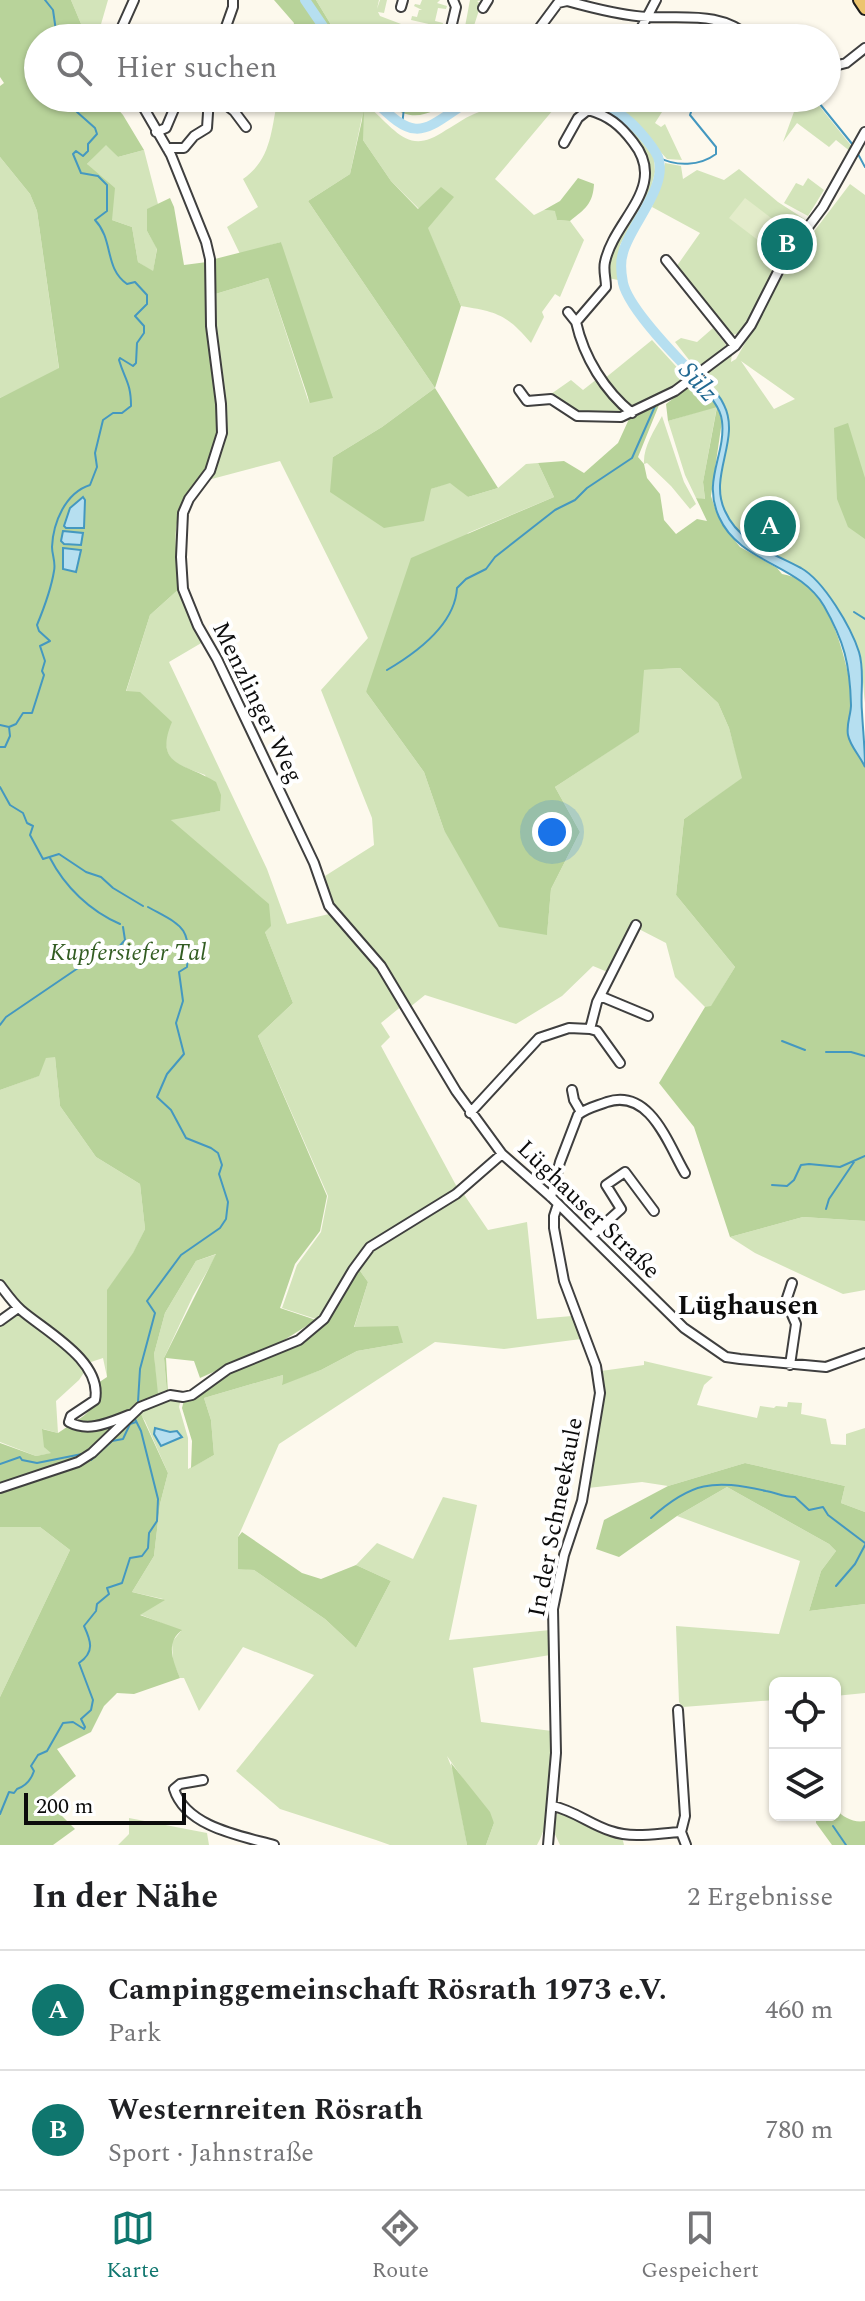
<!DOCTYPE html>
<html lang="de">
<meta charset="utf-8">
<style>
:root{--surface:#fff;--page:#f6f6f6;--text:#202124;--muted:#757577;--line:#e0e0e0;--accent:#0f766e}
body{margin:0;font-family:Spectral,serif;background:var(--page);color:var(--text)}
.controls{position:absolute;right:24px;bottom:24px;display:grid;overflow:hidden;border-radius:12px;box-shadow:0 2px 6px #0004}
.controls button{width:72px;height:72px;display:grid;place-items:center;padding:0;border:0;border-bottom:2px solid var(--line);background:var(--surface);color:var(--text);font:40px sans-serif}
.scale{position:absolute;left:24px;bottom:20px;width:162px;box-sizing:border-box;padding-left:8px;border:4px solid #0c0c0c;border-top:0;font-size:22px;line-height:28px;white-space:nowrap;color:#0c0c0c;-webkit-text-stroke:6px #fff;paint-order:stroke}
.you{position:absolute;left:552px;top:832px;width:28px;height:28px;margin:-20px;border:6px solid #fff;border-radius:50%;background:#1a73e8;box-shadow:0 0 0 12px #1a73e833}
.badge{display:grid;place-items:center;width:52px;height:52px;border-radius:50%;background:var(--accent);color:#fff;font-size:26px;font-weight:700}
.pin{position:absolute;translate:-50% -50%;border:4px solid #fff;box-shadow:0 2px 8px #0006}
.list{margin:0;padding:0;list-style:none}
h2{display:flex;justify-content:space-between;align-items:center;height:104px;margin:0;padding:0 32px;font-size:34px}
h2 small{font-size:26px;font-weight:400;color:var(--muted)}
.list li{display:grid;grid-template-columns:52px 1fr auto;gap:24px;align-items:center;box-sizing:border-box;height:120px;padding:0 32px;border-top:2px solid var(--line)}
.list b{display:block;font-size:30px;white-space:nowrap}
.list p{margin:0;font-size:26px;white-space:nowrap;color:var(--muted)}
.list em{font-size:26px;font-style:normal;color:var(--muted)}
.icon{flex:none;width:44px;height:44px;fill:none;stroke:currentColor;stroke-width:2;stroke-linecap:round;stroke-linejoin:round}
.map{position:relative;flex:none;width:865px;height:1845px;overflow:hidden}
.search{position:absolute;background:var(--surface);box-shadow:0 2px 6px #0004;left:24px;right:24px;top:24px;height:88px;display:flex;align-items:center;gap:20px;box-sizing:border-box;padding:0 28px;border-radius:44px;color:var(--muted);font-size:30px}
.sheet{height:344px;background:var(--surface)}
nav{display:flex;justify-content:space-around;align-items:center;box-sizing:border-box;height:112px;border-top:2px solid var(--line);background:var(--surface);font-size:22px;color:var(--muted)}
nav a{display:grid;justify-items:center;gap:4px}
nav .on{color:var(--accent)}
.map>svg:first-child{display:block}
.green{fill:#d3e4ba;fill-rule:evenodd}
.forest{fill:#b8d39a;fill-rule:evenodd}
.pitch{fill:#e3ecca}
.water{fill:#b6dff0;stroke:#4498c0;stroke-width:2}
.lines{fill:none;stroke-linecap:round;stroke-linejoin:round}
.stream{stroke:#4498c0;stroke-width:2}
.river{stroke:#b6dff0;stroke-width:10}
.minor-casing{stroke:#3f3f3f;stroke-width:12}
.major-casing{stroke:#1d1d1d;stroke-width:14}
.minor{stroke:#fff;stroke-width:8}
.major{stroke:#ecc46e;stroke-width:10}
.labels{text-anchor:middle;stroke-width:8;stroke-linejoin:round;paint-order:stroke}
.street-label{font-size:24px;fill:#0c0c0c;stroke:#fff}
.park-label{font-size:24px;font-style:italic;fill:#335d23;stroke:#fff}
.water-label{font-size:26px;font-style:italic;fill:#216992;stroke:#fff}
.quarter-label{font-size:28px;font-weight:bold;fill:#0c0c0c;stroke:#fff}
</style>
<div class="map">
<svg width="865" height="1845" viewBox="0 0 865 1845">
<rect width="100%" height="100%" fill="#fdf9ed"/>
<!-- green -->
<path class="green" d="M71,0H108L97,38H87Z
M316,0H379L377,9L380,0H387L384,13L378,12L380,16L430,35L412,33L410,38H339Z
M422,0H440L437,3L447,6L446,9L438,8L435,21L443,23L442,27L411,20L412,16L417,17L419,10H422L414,6L415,4L420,5Z
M470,0H485L477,1L481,4L470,38H452L454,30L464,32Z
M278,98H349L364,111L369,107C398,132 409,156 446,130C457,124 467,116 479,112C502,105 529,109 553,110L495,179L534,215L544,210L556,211L557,220L570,221L584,240L560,297L555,294L542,312L544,317L531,343C507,315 498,312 461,306L419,209L391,181L363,140L362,117L350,174L308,201L435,388L382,427L333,457L431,489L450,482L468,497L498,488L526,464L538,463L554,497L468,533L366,692L424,772L444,830L547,934L551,889L580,832L555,787L638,732L643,670L680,668L718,703L729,728L743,778L684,819L676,895L735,967L711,1007H705L675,977L666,943L633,926L610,973L593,966L562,996L516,1024L425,995L410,1007L372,948L347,926L332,903L325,876L374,845L372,818L321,690L368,638L280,461L208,480C241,424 214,357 212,295L268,278L309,403L281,242L240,254L227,227L258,207L243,179C272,159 271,129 278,98Z
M799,98H813L853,148L851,152L836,140L829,147L797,123L783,142Z
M603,99L647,105L662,112L655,123L661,127L665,124L682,160L667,159L623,111L604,103Z
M606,109L635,133L654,157L655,172L651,188L620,245L618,280L608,278L606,269L648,169L643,151Z
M106,144L118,157L144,150L158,204L147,210V231L157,248L153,272L138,262L132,227L112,220L87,164Z
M0,157L30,194L37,211L59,369L0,398Z
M665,163L681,166L683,179L697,170L724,180L739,169L778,202L809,222L775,271L744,327L739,333L730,336L674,270L700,233L652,207Z
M808,178L824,190L808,216L784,203L796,183L803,186Z
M850,184L865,195V703C863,687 863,670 859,654C850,613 805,578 772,554C754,542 736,534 726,514C705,475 743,433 718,394C714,388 706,382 701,377L732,353L731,362L736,359L790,263ZM741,361L795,399L774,409Z
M713,328L726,345L697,370L675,342L681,338L697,342Z
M652,340L684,375V381L638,407L627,406L604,379Z
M597,379L624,410L618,413L573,411L551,394L571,380L583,390Z
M717,406L703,482L705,500L696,498L685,475L668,421Z
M662,416L684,482L696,504L690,509L671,486L647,463L644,464C643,447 654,431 662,416Z
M180,588L186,610L203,642L169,662L267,869L287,924L329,914L372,958L403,1005L381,1023L390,1037L381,1046L458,1189L368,1244L319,1320L282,1308L297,1265L321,1232L328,1196L258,1036L293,1003L265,932L170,819L220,811L205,775C183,766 164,765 166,737L126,692L150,615Z
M46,1057H55L60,1106L96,1157L140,1184L145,1229L133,1254L107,1291V1377L103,1358L91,1362L79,1380L56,1401L58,1433L43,1429L53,1453L36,1456L0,1442V1322L23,1308L0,1279V1090L38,1076Z
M463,1193L488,1230L527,1222L537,1319L572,1316L581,1339L504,1349L435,1342L279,1444L238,1537V1568L254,1570L325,1619L356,1648L391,1581L356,1565L377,1543L413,1559L443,1497L477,1505L449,1640L550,1630V1655L473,1668L481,1722L552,1731C555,1762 553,1818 537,1845H486L494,1823L447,1756L454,1773L467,1845H390L376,1840L280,1809L236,1771L314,1675L243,1647L199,1711L184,1678H180L173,1662L172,1642L181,1631L139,1614L163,1599L132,1592L154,1556L160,1504L168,1473L145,1421L137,1410L166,1398L181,1399L179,1407L188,1438V1469L214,1455L211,1420L204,1398L283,1375L282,1384L321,1370L357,1351L403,1343L354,1328L368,1282L358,1268L373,1247Z
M803,1217L865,1221V1290L843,1294L755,1253L730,1237Z
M217,1254L193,1296L164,1358L167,1393L157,1394L154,1354L165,1313L196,1261Z
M644,1361L713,1377L704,1385L697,1405L757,1418L760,1406L774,1408L776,1406L787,1407L788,1402L802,1403L801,1414L826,1419L831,1444L846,1445V1434L865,1428V1512L841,1503L845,1486L745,1463L668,1486L642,1482L588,1488C593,1457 608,1400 601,1371L644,1365Z
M727,1487L829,1544L836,1551L821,1571L809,1611L865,1604V1693L835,1696V1683H775V1700L683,1707L679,1702L676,1626L779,1634L800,1561L677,1516Z
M0,1527H40L70,1550L0,1697Z
M562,1811L622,1837L624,1845H560L553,1830L557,1814Z
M129,1818L207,1833L209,1845H118L129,1834Z"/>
<!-- forest -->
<path class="forest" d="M0,0H71L87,38H38V98H108L123,115L144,150L118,157L106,145L87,164L115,188L112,220L132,227L138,262L153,271L157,249L147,231V209L170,198L174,207L184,265L207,262L220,422C218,441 213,459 204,476C195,491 182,501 178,519C172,539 179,567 180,588L150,615L126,691L140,692L172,722C153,767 186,763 216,782L221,795L220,811L171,820L269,904L271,926L265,932L293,1003L258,1036L327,1196L320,1231L295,1264L280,1308L316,1320L281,1342L200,1378L194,1361L166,1358L168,1393L140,1412L168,1473L160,1504L154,1556L132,1592L165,1600L140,1615L182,1630C165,1643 173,1661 180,1678L134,1694L117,1693L104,1706L91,1732L57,1749L76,1776L46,1800L75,1829L53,1845H0V1697L70,1550L40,1527H0V1443L36,1456L51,1453L44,1447L42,1429L58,1433C81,1417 98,1413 98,1383L107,1377V1290L133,1253L145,1229L140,1184L96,1157L60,1106L55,1057L46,1058L39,1076L0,1090V398L59,368L37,211L30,194L0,157V86L4,83L0,77ZM81,550L76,572L63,569V558ZM216,1254L164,1358L167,1393L158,1394L154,1354L165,1313L196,1261Z
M274,0H316L339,38H290L294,23Z
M389,98H458C430,112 417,125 388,105Z
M364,111L363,140L391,181L418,209L441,187L454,197L428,228L461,306L435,388L498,488L468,497L450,483L431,489L424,521L384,528L330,492L333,457L382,427L435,388L308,201L350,174Z
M578,178L594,184C593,204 585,209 570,221L557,220L555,211L544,210L560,201Z
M281,242L333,398L310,403L268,278L212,295L211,260Z
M696,381L717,406L722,421L711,496L717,514L724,527L740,547L777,568L782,574C844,583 855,710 861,758L865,767V1221L803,1217L730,1237L694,1127L659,1083L705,1007L711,1006L735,967L676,895L684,819L742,778L729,728L718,703L680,668L644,670L639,732L555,787L580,832L551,889L547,935L499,927L444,830L424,772L366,692L411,558L554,497L538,463L564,461L584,473L618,443L629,419L659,405L638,457L644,464L647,478L660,494L664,520L676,534L697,519L707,521L696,498L705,499L703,482L717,407L668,421L666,404Z
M848,423L865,478V539L848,527L837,499L834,428Z
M358,1268L368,1282L354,1327L398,1326L403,1343L357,1351L321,1370L282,1385L283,1375L204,1398L211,1420L214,1455L191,1468L192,1441L182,1408L184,1400L226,1374L299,1342L317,1331L338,1305Z
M745,1463L845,1486L841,1503L865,1512V1604L809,1611L821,1571L836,1551L829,1544L727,1487L677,1516L619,1557L596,1549L604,1520L668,1486Z
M242,1532L302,1573L321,1579L356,1565L391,1581L356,1648L325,1619L254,1570L238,1569V1537Z
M451,1763L490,1812L494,1823L486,1845H467Z
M835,1809C843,1817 853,1823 865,1821V1845H832L816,1823V1815H835Z"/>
<!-- pitch -->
<path class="pitch" d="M745,198L783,227L767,247L729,218Z"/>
<!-- water -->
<path class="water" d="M701,377C709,385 719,393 724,405C741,439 708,476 725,511C739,543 773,553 801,568C824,581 851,627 859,652C865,671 860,693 862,712C863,731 865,748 865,767C860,756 850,746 848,735C846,724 851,715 851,705C850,664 844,641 824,606C799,563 740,564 719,517C702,480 726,455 722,421C720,405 706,392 696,381Z
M83,497L85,500L84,528H66L64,526L70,508Z
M63,531L83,533L81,545L64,544L61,541Z
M63,548L81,550L76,572L63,569Z
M155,1428L170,1432L177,1431L182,1437L161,1446L154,1434Z"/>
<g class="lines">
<!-- stream -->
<path class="stream" d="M45,0L53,10L57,38
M815,98L853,145
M402,126L405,98
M858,154L865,167
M658,157C676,167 700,166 716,154V147L690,115L692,109L711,98
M854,612L865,619
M387,670C416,653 455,625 457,588L466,579L486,569L495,557L555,510L575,500L587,488L632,458L655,406
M0,725L9,727
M0,747H5L10,736L9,727L16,724L23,713H32L44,675L42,671L45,661L40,646L50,641L39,631L37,625C44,608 51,590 54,571C56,562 52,555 52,547C53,523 65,493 90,485L97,467L95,453L103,420L113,413H122L131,406C131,383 125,380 119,360L120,358L133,366L136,363L137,343L144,333V326L135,316L147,304V295L135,282L127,284C104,268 114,240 95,220L107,211V185L98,176L81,173L73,154L76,151L83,156L88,151V144L97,134L95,128L77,112V98
M0,787L10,805L23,813L27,823L33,826L30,835L43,859L59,854L86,872L101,877L113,888L143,906
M50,858C65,887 90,911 120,924
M0,1025L6,1017L84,964L118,948L125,940L123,927
M782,1041L805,1050
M826,1052H851L865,1056
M772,1185L787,1186L794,1180L801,1165L809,1164L840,1167L865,1156
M826,1209L829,1199L854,1162
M138,1402L140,1369L155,1313L147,1301L181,1255L220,1228L226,1219L228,1202L219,1174L222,1165L218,1153L211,1148L186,1138L171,1110L157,1097L167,1074L184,1054L176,1023L183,1001L179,972L187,967C192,926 180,925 148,907
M91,1460L112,1441L123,1439L130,1424L136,1422
M0,1464L20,1457L22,1460L37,1463L82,1454
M651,1518C691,1482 713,1479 766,1491C777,1493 783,1497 795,1497L809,1510L823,1507L828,1515L865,1543
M836,1586L855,1564L865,1545
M0,1814L9,1792L14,1793L17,1789C26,1786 31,1780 34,1771L31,1766L38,1755L47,1751L63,1723L73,1722L84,1729L85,1727L81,1719L91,1710L93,1700L79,1663C95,1652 91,1641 84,1626L96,1611L97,1604L109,1594L107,1588L122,1583L130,1558L142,1556L148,1548L149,1533L157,1521L158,1499L141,1431L135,1419
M833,1826L846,1845"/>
<!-- river -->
<path class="river" d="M305,0L331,38
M372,98C419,147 423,130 473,98
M547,98C587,100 612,100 640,132C647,140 654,148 658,157C669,187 629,226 623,253C620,262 621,273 623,283C629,310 681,362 702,383"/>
<defs>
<path id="minor" d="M401,7L403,0
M483,8L488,0
M451,28L456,7L453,0
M117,38L134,0
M222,38L233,7V0
M532,38L558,3L567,1C592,8 622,16 648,17C686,19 720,11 751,38
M636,38L656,0
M827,68L846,63L865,48
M138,98L171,155L206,242L210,259L211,326L221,404L222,433L210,471L189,499L183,513L181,557L183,589L198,626L217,659L314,863L329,906L381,966L456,1091L502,1154L551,1197L684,1328L726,1357L740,1359L826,1367L865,1353
M217,98L234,111L246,127
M156,132L166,128L177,102
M564,143L578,118L588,110C609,116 620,125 633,142C669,187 614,219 605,262C603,270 606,278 606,287L576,322C584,358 605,391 632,413
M167,148H184L194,136L207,128L209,98
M666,260L735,346
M568,312L576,322
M519,390L527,401L551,399L577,416L621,417L675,391L735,346L751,325L785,258L823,207L865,132
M600,996L648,1016
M590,1029L597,1031L620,1063
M572,1090L574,1100L581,1112
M470,1113L539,1038L569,1028L590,1029L597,1002L636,925
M551,1197L560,1162L578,1115C586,1108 597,1106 607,1102C650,1088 668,1144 685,1173
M591,1236L621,1209L606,1185L625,1172L654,1211
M0,1285C6,1293 13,1303 21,1310C45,1331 103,1361 95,1400L71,1416L69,1422C89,1433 110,1422 129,1415
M0,1321L18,1308
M790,1365L796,1324L786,1301L792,1283
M0,1488L78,1462L92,1453L140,1407L170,1395L183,1397L192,1395L228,1369L299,1340L324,1319L353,1270L370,1247L456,1194L502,1154
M678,1710L685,1816L681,1832
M203,1780L180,1784L174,1789C186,1827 241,1836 274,1845
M553,1806C575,1811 591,1825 611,1831C634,1839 658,1833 681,1832L686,1845
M548,1845L556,1753L553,1609L564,1555L582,1501L600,1393L596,1366L564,1281L554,1228V1216L558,1204"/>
<path id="major" d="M859,0L865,9"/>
</defs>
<!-- minor casing -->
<use href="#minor" class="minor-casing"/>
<!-- major casing -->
<use href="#major" class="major-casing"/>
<!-- minor -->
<use href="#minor" class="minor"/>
<!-- major -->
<use href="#major" class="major"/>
</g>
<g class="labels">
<!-- street labels -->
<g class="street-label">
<text transform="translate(258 702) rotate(64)" y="8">Menzlinger Weg</text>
<text transform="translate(589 1209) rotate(44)" y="8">Lüghauser Straße</text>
<text transform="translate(555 1517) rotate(-79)" y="8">In der Schneekaule</text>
</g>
<!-- park labels -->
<g class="park-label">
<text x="128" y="960">Kupfersiefer Tal</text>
</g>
<!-- water labels -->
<g class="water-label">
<text transform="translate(699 381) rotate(48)" y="9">Sülz</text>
</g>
<!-- quarter labels -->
<g class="quarter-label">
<text x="748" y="1314">Lüghausen</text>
</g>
</g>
</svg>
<div class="controls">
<button><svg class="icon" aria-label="locate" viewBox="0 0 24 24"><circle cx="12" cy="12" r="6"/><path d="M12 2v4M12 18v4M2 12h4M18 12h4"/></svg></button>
<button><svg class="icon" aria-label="layers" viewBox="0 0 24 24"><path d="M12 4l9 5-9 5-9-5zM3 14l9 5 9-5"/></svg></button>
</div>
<div class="scale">200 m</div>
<div class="you"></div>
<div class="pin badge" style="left:770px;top:526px">A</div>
<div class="pin badge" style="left:787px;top:244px">B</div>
<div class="search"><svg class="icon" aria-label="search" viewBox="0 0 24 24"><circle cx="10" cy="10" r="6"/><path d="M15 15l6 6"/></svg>Hier suchen</div>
</div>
<section class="sheet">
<h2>In der Nähe<small>2 Ergebnisse</small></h2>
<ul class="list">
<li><span class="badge">A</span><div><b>Campinggemeinschaft Rösrath 1973 e.V.</b><p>Park</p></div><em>460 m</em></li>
<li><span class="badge">B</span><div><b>Westernreiten Rösrath</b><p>Sport · Jahnstraße</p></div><em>780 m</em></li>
</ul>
</section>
<nav>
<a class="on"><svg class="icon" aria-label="map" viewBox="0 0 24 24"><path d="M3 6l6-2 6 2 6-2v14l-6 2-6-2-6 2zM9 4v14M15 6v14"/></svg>Karte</a>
<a><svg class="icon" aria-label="directions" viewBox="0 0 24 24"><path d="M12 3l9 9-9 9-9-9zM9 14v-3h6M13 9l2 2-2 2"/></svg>Route</a>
<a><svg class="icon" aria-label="saved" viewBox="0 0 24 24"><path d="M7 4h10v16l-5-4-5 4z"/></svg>Gespeichert</a>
</nav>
